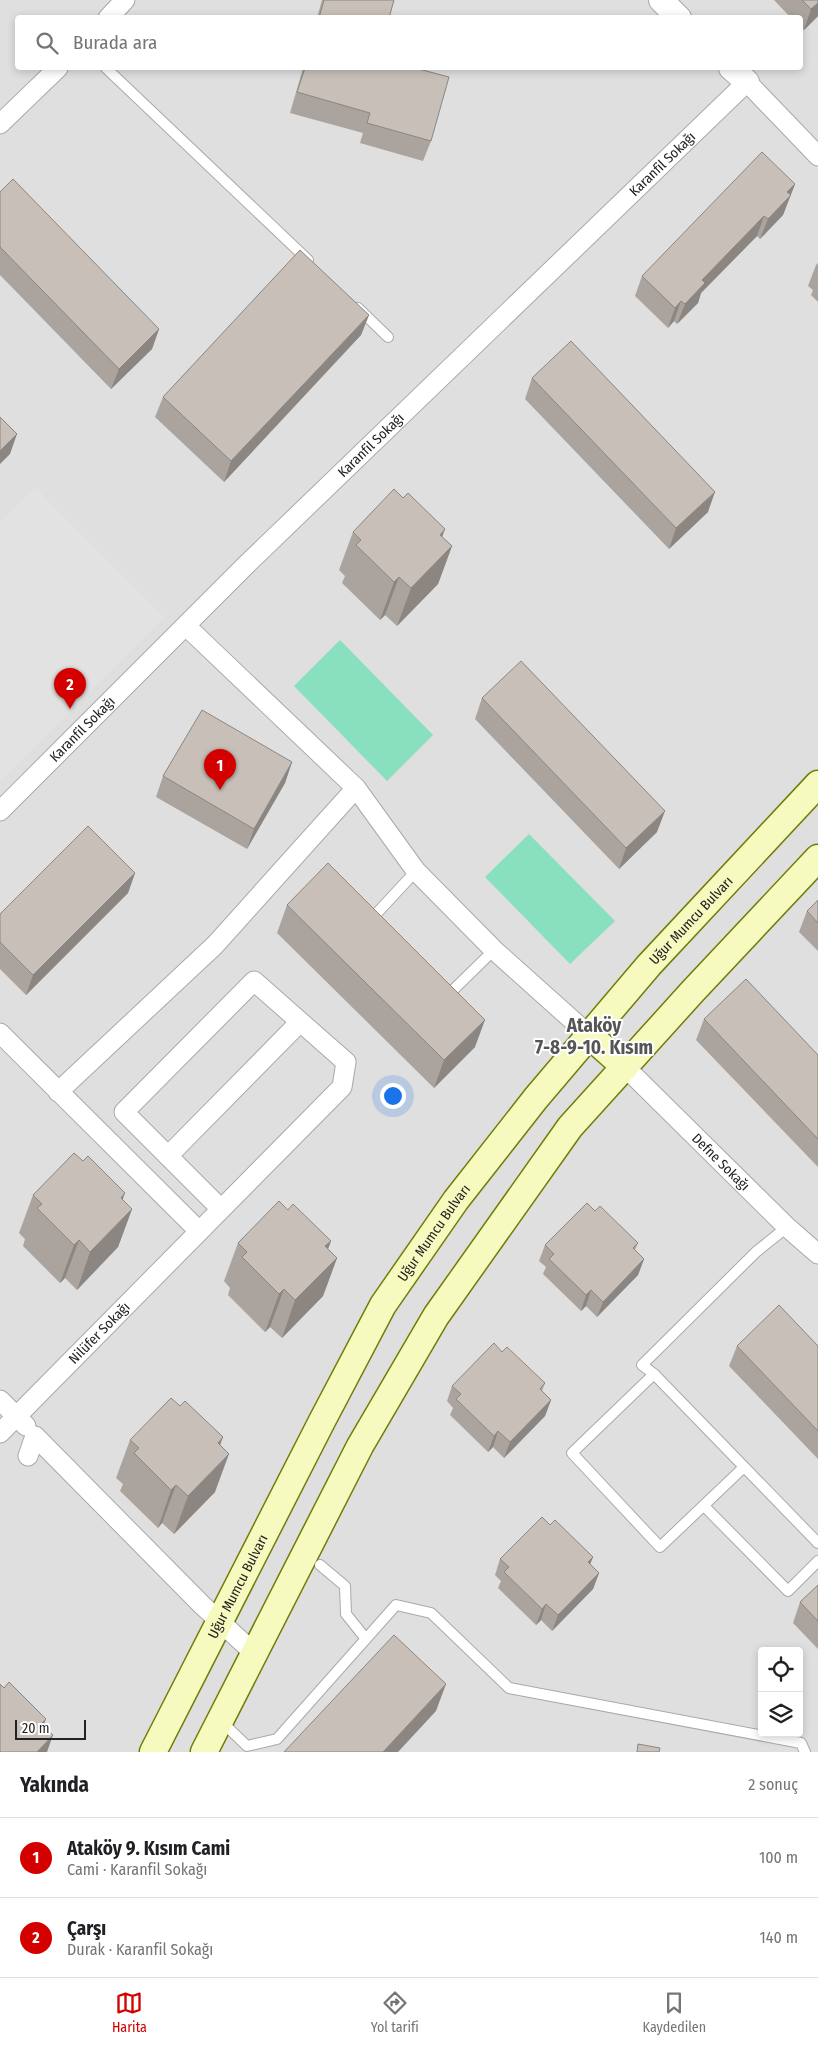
<!DOCTYPE html>
<html lang="tr">
<meta charset="utf-8">
<style>
:root{--surface:#fff;--page:#f2f2f2;--text:#202124;--muted:#757577;--line:#e0e0e0;--accent:#d40000}
body{margin:0;font-family:"Fira Sans Condensed",sans-serif;background:var(--page);color:var(--text)}
.controls{position:absolute;right:15px;bottom:15px;display:grid;overflow:hidden;border-radius:5px;box-shadow:0 2px 8px #0003}
.controls button{width:45px;height:45px;display:grid;place-items:center;padding:0;border:0;border-bottom:1px solid var(--line);background:var(--surface);color:var(--text);font:25px sans-serif}
.scale{position:absolute;left:15px;bottom:12px;width:71px;box-sizing:border-box;padding-left:5px;border:2px solid #222;border-top:0;font-size:14px;line-height:18px;white-space:nowrap;color:#222;-webkit-text-stroke:4px #fff;paint-order:stroke}
.you{position:absolute;left:392px;top:1095px;width:18px;height:18px;margin:-12px;border:4px solid #fff;border-radius:50%;background:#1a73e8;box-shadow:0 0 0 8px #1a73e833}
.badge{display:grid;place-items:center;width:32px;height:32px;border-radius:50%;background:var(--accent);color:#fff;font-size:16px;font-weight:700}
.pin{position:absolute;translate:-50% -41px;filter:drop-shadow(0 1px 2px #0008)}
.pin::after{content:'';position:absolute;top:26px;width:18px;height:15px;background:inherit;clip-path:polygon(0 0,100% 0,50% 100%)}
.list{margin:0;padding:0;list-style:none}
h2{display:flex;justify-content:space-between;align-items:center;height:65px;margin:0;padding:0 20px;font-size:21px}
h2 small{font-size:16px;font-weight:400;color:var(--muted)}
.list li{display:grid;grid-template-columns:32px 1fr auto;gap:15px;align-items:center;box-sizing:border-box;height:80px;padding:0 20px;border-top:1px solid var(--line)}
.list b{display:block;font-size:19px;white-space:nowrap}
.list p{margin:0;font-size:16px;white-space:nowrap;color:var(--muted)}
.list em{font-size:16px;font-style:normal;color:var(--muted)}
.icon{flex:none;width:28px;height:28px;fill:none;stroke:currentColor;stroke-width:2;stroke-linecap:round;stroke-linejoin:round}
.map{position:relative;flex:none;width:818px;height:1752px;overflow:hidden}
.search{position:absolute;background:var(--surface);box-shadow:0 2px 8px #0003;left:15px;right:15px;top:15px;height:55px;display:flex;align-items:center;gap:12px;box-sizing:border-box;padding:0 18px;border-radius:5px;color:var(--muted);font-size:19px}
.sheet{height:225px;background:var(--surface)}
nav{display:flex;justify-content:space-around;align-items:center;box-sizing:border-box;height:70px;border-top:1px solid var(--line);background:var(--surface);font-size:14px;color:var(--muted)}
nav a{display:grid;justify-items:center;gap:2px}
nav .on{color:var(--accent)}
.map>svg:first-child{display:block}
.residential{fill:#e0dfdf;fill-rule:evenodd}
.pitch{fill:#88e0be}
.parking{fill:#e2e2e2}
.lines{fill:none;stroke-linecap:round;stroke-linejoin:round}
.service-casing{stroke:#a9a9a9;stroke-width:12}
.minor-casing{stroke:#a9a9a9;stroke-width:21}
.tertiary-casing{stroke:#a9a9a9;stroke-width:26}
.secondary-casing{stroke:#707d05;stroke-width:29}
.service{stroke:#fff;stroke-width:10}
.minor{stroke:#fff;stroke-width:19}
.tertiary{stroke:#fff;stroke-width:24}
.secondary{stroke:#f7fabf;stroke-width:26}
.wall{fill:#aba49e}
.shaded-wall{fill:#8b8681}
.building{fill:#c7bfb8;stroke:#8b8681}
.labels{text-anchor:middle;stroke-width:4;stroke-linejoin:round;paint-order:stroke}
.street-label{font-size:14px;fill:#222;stroke:#fff}
.district-label{font-size:19px;font-weight:bold;fill:#555;stroke:#fff}
</style>
<div class="map">
<svg width="818" height="1752" viewBox="0 0 818 1752">
<rect width="100%" height="100%" fill="#f2efe9"/>
<!-- residential -->
<path class="residential" d="M0,0H818V1752H0ZM18,18H800V68H18ZM762,1651H799V1733H762Z"/>
<!-- pitch -->
<path class="pitch" d="M340,640L433,735L387,781L294,686Z
M529,834L615,921L570,964L485,877Z"/>
<!-- parking -->
<path class="parking" d="M35,487L164,617L0,781V523Z"/>
<g class="lines">
<defs>
<path id="service" d="M106,68L308,260
M358,308L388,337
M377,913L416,871
M449,994L494,950
M654,1374L818,1543
M744,1467L660,1547L572,1453L654,1374L642,1365L756,1252L787,1227
M704,1506L788,1591L818,1561
M320,1565L345,1586L346,1614L366,1639
M221,1721L247,1746L277,1739L396,1605L431,1613L509,1688L801,1743L805,1752"/>
<g id="minor">
<path d="M108,18L125,0"/>
<path d="M0,124L58,68"/>
<path d="M186,626L356,788L416,871L494,950L589,1035"/>
<path id="s1" d="M0,811L246,565L747,82L818,156"/>
<path d="M0,1033L199,1231"/>
<path id="s2" d="M625,1067L787,1227L818,1254"/>
<path d="M58,1092L215,945L356,788"/>
<path d="M168,1156L300,1022"/>
<path d="M0,1400L26,1426"/>
<path id="s3" d="M0,1433L342,1087L346,1062L254,981L124,1112L221,1209"/>
<path d="M28,1456L35,1436L202,1605L254,1653"/>
</g>
<path id="tertiary" d="M661,0L679,18
M731,68L747,82"/>
<g id="secondary">
<path d="M589,1035L625,1067"/>
<path id="s4" d="M153,1752L322,1421L383,1305L456,1200L536,1098L649,965L818,784"/>
<path d="M204,1752L360,1446L436,1316L570,1127L693,991L818,858"/>
</g>
</defs>
<!-- service casing -->
<use href="#service" class="service-casing"/>
<!-- minor casing -->
<use href="#minor" class="minor-casing"/>
<!-- tertiary casing -->
<use href="#tertiary" class="tertiary-casing"/>
<!-- secondary casing -->
<use href="#secondary" class="secondary-casing"/>
<!-- service -->
<use href="#service" class="service"/>
<!-- minor -->
<use href="#minor" class="minor"/>
<!-- tertiary -->
<use href="#tertiary" class="tertiary"/>
<!-- secondary -->
<use href="#secondary" class="secondary"/>
</g>
<!-- wall -->
<path class="wall" d="M322,0H394L389,18H317Z
M774,0H818V16L804,30L800,27V18H791Z
M303,68H415L431,141L423,161L360,143L363,133L290,113Z
M795,184L783,215L760,239L757,236L701,293L698,303L677,324L674,321L668,328L635,296L642,276Z
M0,192L159,329L152,349L111,389L0,275Z
M818,263V302L811,295L813,290L808,286L816,265Z
M369,315L361,335L224,482L155,417L163,397Z
M532,378L708,512L669,549L525,399Z
M353,532L442,537L452,546L438,584L397,626L385,615L380,620L342,583L345,576L339,570Z
M482,698L657,832L619,869L475,719Z
M292,762L285,783L247,849L156,797L163,776Z
M135,873L128,893L26,995L0,969V914Z
M818,900V951L799,932L807,911Z
M287,905L475,1047L434,1088L277,933Z
M704,1019L818,1055V1167L696,1040Z
M33,1195L123,1200L132,1209L118,1247L77,1290L65,1278L60,1283L23,1246L25,1239L19,1233Z
M288,1210L331,1241L328,1249L337,1258L323,1296L282,1338L270,1327L265,1332L228,1295L230,1288L224,1281L238,1243Z
M595,1211L638,1243L635,1250L644,1259L638,1275L597,1317L586,1306L581,1311L543,1274L546,1267L539,1261L545,1245Z
M737,1346H818V1459L729,1366Z
M502,1352L545,1383L542,1391L551,1400L545,1416L504,1458L493,1447L488,1452L450,1415L453,1408L447,1401L452,1386Z
M130,1440L220,1445L215,1492L174,1534L162,1523L158,1528L120,1491L123,1484L116,1478Z
M550,1525L593,1557L590,1564L599,1573L593,1589L552,1631L541,1620L536,1625L498,1588L501,1581L495,1575L500,1559Z
M818,1585V1649L793,1623L800,1602Z"/>
<!-- shaded-wall -->
<path class="shaded-wall" d="M818,3V16L804,30L811,9Z
M795,184L783,215L760,239L768,219L787,192Z
M764,216L757,236L701,293L698,303L677,324L685,304L702,280Z
M681,301L674,321L668,328L675,308Z
M369,315L361,335L224,482L231,461Z
M159,329L152,349L111,389L119,369Z
M17,434L10,454L0,464V451Z
M715,492L708,512L669,549L676,528Z
M445,529L432,566L452,546L438,584L397,626L411,588L440,535Z
M399,577L385,615L380,620L394,582Z
M292,762L285,783L247,849L254,829Z
M665,811L657,832L619,869L626,848Z
M135,873L128,893L26,995L33,975Z
M485,1020L475,1047L434,1088L444,1060Z
M125,1193L112,1230L132,1209L118,1247L77,1290L90,1252L121,1198Z
M79,1240L65,1278L60,1283L74,1245Z
M331,1241L317,1278L337,1258L323,1296L282,1338L295,1300L325,1246Z
M644,1259L638,1275L597,1317L603,1302Z
M284,1289L270,1327L265,1332L279,1294Z
M591,1290L586,1306L581,1311L586,1295Z
M551,1400L545,1416L504,1458L510,1442Z
M498,1431L493,1447L488,1452L494,1436Z
M223,1437L210,1474L229,1454L215,1492L174,1534L188,1496L218,1443Z
M176,1485L162,1523L158,1528L171,1490Z
M593,1557L587,1572L588,1562Z
M599,1573L593,1589L552,1631L558,1615Z
M546,1604L541,1620L536,1625L542,1609Z
M446,1684L436,1711L398,1752H383Z
M46,1719L34,1752L41,1724Z
M53,1735L47,1752H37Z"/>
<!-- building -->
<path class="building" d="M324,0H394L389,18H319Z
M802,0H818V3L811,9Z
M305,68H415L449,77L431,141L367,123L370,113L297,92Z
M762,152L795,184L787,192L791,195L768,219L764,216L702,280L705,283L685,304L681,301L675,308L642,276Z
M13,179L159,329L119,369L0,247V192Z
M300,250L369,315L231,461L163,397Z
M571,341L715,492L676,528L532,378Z
M0,417L17,434L0,451Z
M394,489L403,498L408,493L445,529L440,535L452,546L411,588L399,577L394,582L356,545L361,540L353,532Z
M521,661L665,811L626,848L482,698Z
M202,710L292,762L254,829L163,776Z
M88,826L135,873L33,975L0,942V914Z
M328,863L485,1020L444,1060L287,905Z
M818,900V923L807,911Z
M746,979L818,1055V1139L704,1019Z
M74,1153L83,1161L88,1156L125,1193L121,1198L132,1209L90,1252L79,1240L74,1245L37,1208L42,1204L33,1195Z
M279,1201L288,1210L293,1204L331,1241L325,1246L337,1258L295,1300L284,1289L279,1294L242,1257L247,1252L238,1243Z
M587,1203L595,1211L600,1206L638,1243L633,1248L644,1259L603,1302L591,1290L586,1295L549,1259L554,1254L545,1245Z
M779,1305L818,1346V1431L737,1346Z
M494,1343L502,1352L507,1347L545,1383L540,1389L551,1400L510,1442L498,1431L494,1436L456,1399L461,1394L452,1386Z
M171,1398L180,1406L185,1401L223,1437L218,1443L229,1454L188,1496L176,1485L171,1490L134,1453L139,1448L130,1440Z
M542,1517L550,1525L555,1520L593,1557L588,1562L599,1573L558,1615L546,1604L542,1609L504,1572L509,1567L500,1559Z
M818,1585V1621L800,1602Z
M394,1635L446,1684L383,1752H284Z
M9,1682L46,1719L41,1724L53,1735L37,1752H0V1684L4,1688Z
M638,1744L660,1748L659,1752H637Z"/>
<g class="labels">
<!-- street labels -->
<g class="street-label">
<text dy="5" stroke="none"><textPath href="#s1" startOffset="926">Karanfil Sokağı</textPath></text>
<text dy="5" stroke="none"><textPath href="#s1" startOffset="521">Karanfil Sokağı</textPath></text>
<text dy="5" stroke="none"><textPath href="#s1" startOffset="116">Karanfil Sokağı</textPath></text>
<text dy="5" stroke="none"><textPath href="#s4" startOffset="996">Uğur Mumcu Bulvarı</textPath></text>
<text dy="5" stroke="none"><textPath href="#s2" startOffset="135">Defne Sokağı</textPath></text>
<text dy="5" stroke="none"><textPath href="#s4" startOffset="591">Uğur Mumcu Bulvarı</textPath></text>
<text dy="5" stroke="none"><textPath href="#s3" startOffset="141">Nilüfer Sokağı</textPath></text>
<text dy="5" stroke="none"><textPath href="#s4" startOffset="186">Uğur Mumcu Bulvarı</textPath></text>
</g>
<!-- district labels -->
<g class="district-label">
<text x="594" y="1032">Ataköy<tspan x="594" dy="22">7-8-9-10. Kısım</tspan></text>
</g>
</g>
</svg>
<div class="controls">
<button><svg class="icon" aria-label="locate" viewBox="0 0 24 24"><circle cx="12" cy="12" r="6"/><path d="M12 2v4M12 18v4M2 12h4M18 12h4"/></svg></button>
<button><svg class="icon" aria-label="layers" viewBox="0 0 24 24"><path d="M12 4l9 5-9 5-9-5zM3 14l9 5 9-5"/></svg></button>
</div>
<div class="scale">20 m</div>
<div class="you"></div>
<div class="pin badge" style="left:220px;top:790px">1</div>
<div class="pin badge" style="left:70px;top:709px">2</div>
<div class="search"><svg class="icon" aria-label="search" viewBox="0 0 24 24"><circle cx="10" cy="10" r="6"/><path d="M15 15l6 6"/></svg>Burada ara</div>
</div>
<section class="sheet">
<h2>Yakında<small>2 sonuç</small></h2>
<ul class="list">
<li><span class="badge">1</span><div><b>Ataköy 9. Kısım Cami</b><p>Cami · Karanfil Sokağı</p></div><em>100 m</em></li>
<li><span class="badge">2</span><div><b>Çarşı</b><p>Durak · Karanfil Sokağı</p></div><em>140 m</em></li>
</ul>
</section>
<nav>
<a class="on"><svg class="icon" aria-label="map" viewBox="0 0 24 24"><path d="M3 6l6-2 6 2 6-2v14l-6 2-6-2-6 2zM9 4v14M15 6v14"/></svg>Harita</a>
<a><svg class="icon" aria-label="directions" viewBox="0 0 24 24"><path d="M12 3l9 9-9 9-9-9zM9 14v-3h6M13 9l2 2-2 2"/></svg>Yol tarifi</a>
<a><svg class="icon" aria-label="saved" viewBox="0 0 24 24"><path d="M7 4h10v16l-5-4-5 4z"/></svg>Kaydedilen</a>
</nav>
